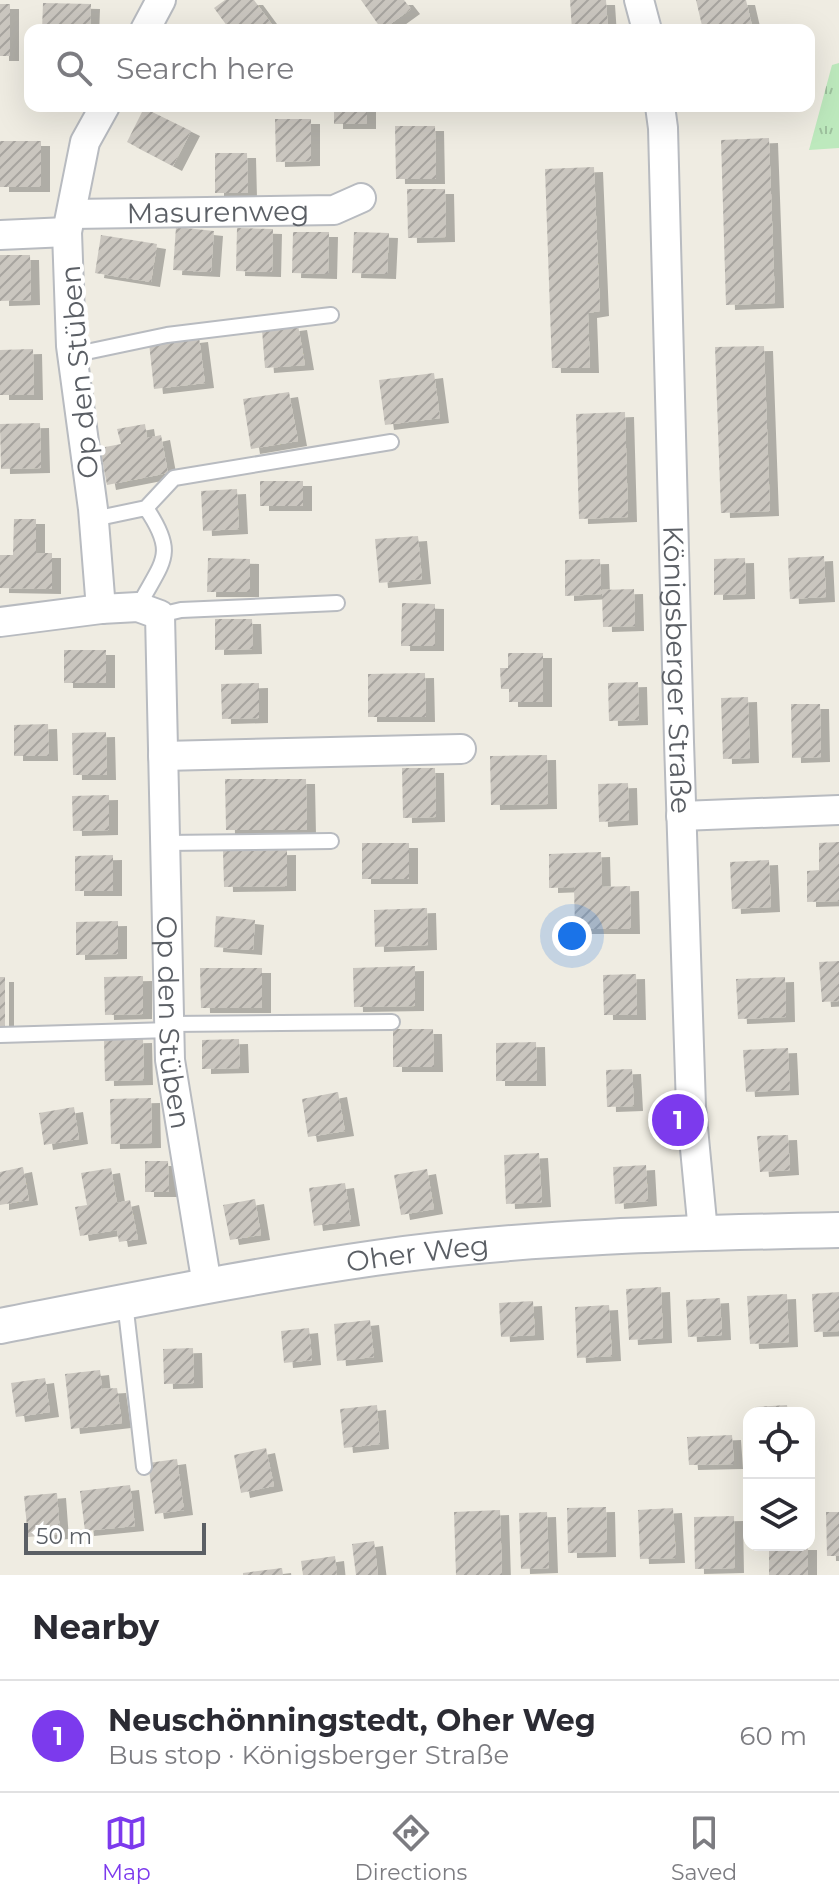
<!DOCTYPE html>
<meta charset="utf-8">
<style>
:root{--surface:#fff;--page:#f7f7f7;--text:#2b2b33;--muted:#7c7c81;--line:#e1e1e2;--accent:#7c3aed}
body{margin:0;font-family:Montserrat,sans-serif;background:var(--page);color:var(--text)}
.controls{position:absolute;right:24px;bottom:24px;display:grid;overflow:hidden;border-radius:16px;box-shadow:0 8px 32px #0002}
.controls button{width:72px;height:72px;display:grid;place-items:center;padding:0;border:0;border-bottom:2px solid var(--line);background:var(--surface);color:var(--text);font:40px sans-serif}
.scale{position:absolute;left:24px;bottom:20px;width:182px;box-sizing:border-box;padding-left:8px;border:4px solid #5b5f65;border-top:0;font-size:22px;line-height:28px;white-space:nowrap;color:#5b5f65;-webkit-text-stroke:6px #fff;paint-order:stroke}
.you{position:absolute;left:572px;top:936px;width:28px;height:28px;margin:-20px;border:6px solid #fff;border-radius:50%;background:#1a73e8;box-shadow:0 0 0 12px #1a73e833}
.badge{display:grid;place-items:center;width:52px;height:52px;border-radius:50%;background:var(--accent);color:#fff;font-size:26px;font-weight:700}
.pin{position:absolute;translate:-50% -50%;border:4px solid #fff;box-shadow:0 2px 8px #0006}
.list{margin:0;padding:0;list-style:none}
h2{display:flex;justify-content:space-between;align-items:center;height:104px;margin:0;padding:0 32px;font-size:34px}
h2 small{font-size:26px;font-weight:400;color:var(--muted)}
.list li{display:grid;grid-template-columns:52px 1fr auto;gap:24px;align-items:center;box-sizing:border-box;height:112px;padding:0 32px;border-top:2px solid var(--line)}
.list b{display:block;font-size:30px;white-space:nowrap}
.list p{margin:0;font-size:26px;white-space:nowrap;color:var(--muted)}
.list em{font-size:26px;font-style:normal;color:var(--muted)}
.icon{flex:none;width:44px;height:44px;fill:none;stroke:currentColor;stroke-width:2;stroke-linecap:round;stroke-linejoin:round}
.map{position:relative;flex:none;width:839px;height:1575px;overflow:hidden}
.search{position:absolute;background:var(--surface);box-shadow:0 8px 32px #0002;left:24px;right:24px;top:24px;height:88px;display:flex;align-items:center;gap:20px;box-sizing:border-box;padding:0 28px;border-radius:16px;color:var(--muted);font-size:30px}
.sheet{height:216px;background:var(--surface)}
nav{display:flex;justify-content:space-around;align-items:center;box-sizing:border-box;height:112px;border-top:2px solid var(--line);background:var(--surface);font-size:22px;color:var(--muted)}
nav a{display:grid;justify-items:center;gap:4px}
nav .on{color:var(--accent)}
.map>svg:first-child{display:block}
.grass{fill:url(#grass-tufts)}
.building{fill:url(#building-hatch);filter:url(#shadow)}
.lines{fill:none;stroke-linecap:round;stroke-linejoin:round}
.service-casing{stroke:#b8bbc0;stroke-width:18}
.minor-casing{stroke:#b8bbc0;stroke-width:32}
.tertiary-casing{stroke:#b8bbc0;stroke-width:38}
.service{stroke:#fff;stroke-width:14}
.minor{stroke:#fff;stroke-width:28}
.tertiary{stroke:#fff;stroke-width:34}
.labels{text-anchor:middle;stroke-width:8;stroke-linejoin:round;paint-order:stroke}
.street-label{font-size:28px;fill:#5b5f65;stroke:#fff}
</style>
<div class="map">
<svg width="839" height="1575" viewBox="0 0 839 1575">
<defs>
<pattern id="grass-tufts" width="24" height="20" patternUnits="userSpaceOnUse" patternTransform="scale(2)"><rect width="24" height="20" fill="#bde9bd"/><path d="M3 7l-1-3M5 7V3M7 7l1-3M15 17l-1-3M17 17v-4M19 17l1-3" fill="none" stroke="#9dc09d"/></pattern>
<pattern id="building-hatch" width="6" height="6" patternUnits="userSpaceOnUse" patternTransform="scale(2)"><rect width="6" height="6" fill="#cac6bf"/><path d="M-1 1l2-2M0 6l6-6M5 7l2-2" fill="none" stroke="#a7a49f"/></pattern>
<filter id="shadow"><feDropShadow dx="9" dy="5" stdDeviation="0" flood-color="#0004"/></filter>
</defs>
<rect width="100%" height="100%" fill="#efece2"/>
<!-- grass -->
<path class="grass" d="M839,63V148L809,150L832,65Z"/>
<!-- building -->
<path class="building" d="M225,0H254L276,30H230L214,8Z
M361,0H404L411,9L382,30Z
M570,0H606L608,30H572Z
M696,0H746L753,30H703Z
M43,3L91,4L90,30H42Z
M0,4H10V56H0Z
M334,106H367V124H334Z
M144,108L191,131L173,166L127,142Z
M275,119H311V161L276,162Z
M395,126H435L436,179H396Z
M769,138L775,303L726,305L721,140Z
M0,141H41V187H0Z
M215,153H247L248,193H215Z
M594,167L600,311L588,313L590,368H552L545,169Z
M407,189H445L446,237L408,238Z
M176,227L214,231L211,272L173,270Z
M237,228L273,229L272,272L236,271Z
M293,232H329L328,274L292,273Z
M354,232L389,233L387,274L352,273Z
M101,235L157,244L151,282L95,273Z
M0,255H30L31,300L0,301Z
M298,325L305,365L265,368L262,330Z
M199,337L205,383L154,389L149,343Z
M764,346L770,511L721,513L715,347Z
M33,349L34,395H0V350Z
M434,373L440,418L385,425L379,380Z
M289,392L298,441L251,449L243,399Z
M625,412L628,517L579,519L576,414Z
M40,423L41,468L1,469L0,424Z
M145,424L147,438L161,435L168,473L107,485L100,448L121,444L117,429Z
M260,481H303V506H260Z
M237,489L239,529L203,531L201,491Z
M14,519H36V553H52V589L0,588V555H13Z
M418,536L422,579L379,583L375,539Z
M824,556L826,597L790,599L788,558Z
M208,558L250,559V592H207Z
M745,558L746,594L714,595V559Z
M600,559L601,590L634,589L635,626L603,627L602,594L565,596V560Z
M402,603L435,604V646H401Z
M215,619H252L253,649L215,650Z
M64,650H106V683H64Z
M508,653H543V702H509V689H501L500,668H508Z
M425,673L426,717H368V674Z
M638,682L639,720L609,721L608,683Z
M259,683V718L222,719L221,684Z
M748,697L750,758L723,759L721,698Z
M791,704H820L821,757L792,758Z
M48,724L49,756H14V725Z
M106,732L107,775H73L72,733Z
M547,755L548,804L491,805L490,756Z
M402,768H435L436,817L403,818Z
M225,779H306L307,830H226Z
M628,783L629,820L599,822L598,784Z
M109,795V830L73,831L72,796Z
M839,842V901L807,902V871L819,870V843Z
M362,843H409V879H362Z
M287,850V886L224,887L223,851Z
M601,852L602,887L630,886L631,929H575L574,887L549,888V854Z
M113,855V891H75V856Z
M769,860L771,907L732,909L730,862Z
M427,908L428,945L375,947L374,910Z
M216,916L255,920L253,950L214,947Z
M118,921V954L76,955V922Z
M839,961V1001L822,1002L819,962Z
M415,966V1006L354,1007L353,968Z
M200,968H262V1008H201Z
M636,974L637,1015H604L603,975Z
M143,976V1014L105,1015L104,977Z
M0,977H5V1028H0Z
M785,977L786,1017L738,1019L736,979Z
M393,1029H433L434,1067H393Z
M143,1038L144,1080L105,1081L104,1039Z
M239,1039L240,1068L202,1069V1040Z
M536,1042L537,1081H496V1043Z
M788,1048L790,1090L746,1092L743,1050Z
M632,1069L634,1106L607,1107L606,1070Z
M338,1092L345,1131L308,1137L302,1099Z
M151,1098L152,1143L111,1144L110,1099Z
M74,1107L79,1139L44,1145L39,1113Z
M788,1135L790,1170L760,1172L757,1136Z
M539,1153L542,1202L506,1204L504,1155Z
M145,1161H168L169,1192H145Z
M646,1165L648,1201L615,1204L613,1167Z
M23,1167L29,1200L0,1205V1172Z
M111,1168L117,1203L130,1200L138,1239L119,1242L117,1230L80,1236L75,1207L87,1205L81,1173Z
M427,1169L434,1209L401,1215L394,1175Z
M345,1183L351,1221L314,1226L309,1188Z
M255,1199L261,1235L230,1240L223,1205Z
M661,1287L663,1338L629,1340L626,1289Z
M839,1292V1331L814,1332L812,1294Z
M787,1294L789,1342L750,1344L747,1296Z
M720,1298L722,1335L688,1337L686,1300Z
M533,1301L535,1335L501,1337L499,1303Z
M609,1305L612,1356L577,1358L575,1307Z
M370,1320L374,1357L337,1361L334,1324Z
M309,1328L312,1360L284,1363L281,1331Z
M193,1348L194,1383L164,1384L163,1349Z
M100,1370L102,1389L117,1388L122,1423L71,1429L65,1374Z
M45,1378L50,1412L16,1417L11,1383Z
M377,1405L380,1444L344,1448L340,1409Z
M787,1405L788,1413H756L755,1407Z
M732,1435L734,1464L689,1465L687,1437Z
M266,1448L274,1486L241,1493L234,1455Z
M177,1459L184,1510L155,1514L148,1463Z
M130,1485L135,1526L85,1531L80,1491Z
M57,1493L60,1534L28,1537L24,1496Z
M606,1507L607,1552L568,1553L567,1508Z
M673,1508L676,1558L640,1559L638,1510Z
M500,1510L502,1575H456L454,1512Z
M547,1512L549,1568L521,1569L519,1513Z
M826,1512H839V1556H827Z
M734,1516L735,1568L695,1569L694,1517Z
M374,1541L378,1575H356L352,1544Z
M769,1545H808V1575H769Z
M335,1556L337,1575H303L301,1561Z
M282,1568L283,1575H243V1573Z"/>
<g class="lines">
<defs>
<path id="service" d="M72,355L167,335L331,315
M146,508L174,478L391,442
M94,519L146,508C178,555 162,561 138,607
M160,615L181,610L337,603
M165,843L331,841
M170,1024L392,1022
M0,1035L170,1030
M125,1302L144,1467"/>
<g id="minor">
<path d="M639,0L647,30"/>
<path d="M145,30L161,0"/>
<path id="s1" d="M660,106L663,128L679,742L691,1107L703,1232"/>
<path id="s2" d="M72,214L334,210L361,198"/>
<path d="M0,235L67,232"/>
<path d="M101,609L93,509L71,346L67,232L85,142L105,106"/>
<path id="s3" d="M0,622L101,609L138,607L160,615L170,1060L207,1285"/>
<path d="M163,756L461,749"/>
<path d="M681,816L839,810"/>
</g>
<g id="tertiary">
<path id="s4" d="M0,1326C125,1302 249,1276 375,1258C528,1236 684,1233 839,1230"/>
</g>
</defs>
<!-- service casing -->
<use href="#service" class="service-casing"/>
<!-- minor casing -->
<use href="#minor" class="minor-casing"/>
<!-- tertiary casing -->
<use href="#tertiary" class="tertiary-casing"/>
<!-- service -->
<use href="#service" class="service"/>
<!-- minor -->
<use href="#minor" class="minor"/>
<!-- tertiary -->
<use href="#tertiary" class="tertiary"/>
</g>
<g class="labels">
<!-- street labels -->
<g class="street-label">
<text dy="10" stroke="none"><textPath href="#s2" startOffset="146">Masurenweg</textPath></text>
<text transform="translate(79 372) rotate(-95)" y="10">Op den Stüben</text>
<text dy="10" stroke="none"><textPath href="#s1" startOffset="564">Königsberger Straße</textPath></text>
<text dy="10" stroke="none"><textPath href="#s3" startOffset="570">Op den Stüben</textPath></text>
<text dy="10" stroke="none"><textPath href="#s4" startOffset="424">Oher Weg</textPath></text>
</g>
</g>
</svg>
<div class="controls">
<button><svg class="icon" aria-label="locate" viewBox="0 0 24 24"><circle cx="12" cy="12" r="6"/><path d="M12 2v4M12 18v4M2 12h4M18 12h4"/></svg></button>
<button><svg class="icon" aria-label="layers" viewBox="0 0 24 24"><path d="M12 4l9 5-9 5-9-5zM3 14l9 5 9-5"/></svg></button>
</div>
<div class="scale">50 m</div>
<div class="you"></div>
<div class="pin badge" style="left:678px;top:1120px">1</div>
<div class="search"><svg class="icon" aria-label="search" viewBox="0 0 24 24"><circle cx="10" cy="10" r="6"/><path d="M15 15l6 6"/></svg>Search here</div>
</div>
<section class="sheet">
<h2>Nearby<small></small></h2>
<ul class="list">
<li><span class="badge">1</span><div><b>Neuschönningstedt, Oher Weg</b><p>Bus stop · Königsberger Straße</p></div><em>60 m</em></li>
</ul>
</section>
<nav>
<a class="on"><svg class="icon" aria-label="map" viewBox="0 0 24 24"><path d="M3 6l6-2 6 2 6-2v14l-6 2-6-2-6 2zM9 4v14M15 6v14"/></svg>Map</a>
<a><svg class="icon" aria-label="directions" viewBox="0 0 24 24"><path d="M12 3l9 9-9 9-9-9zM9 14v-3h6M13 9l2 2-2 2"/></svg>Directions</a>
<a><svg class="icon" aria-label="saved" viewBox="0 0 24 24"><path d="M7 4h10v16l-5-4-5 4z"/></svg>Saved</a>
</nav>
